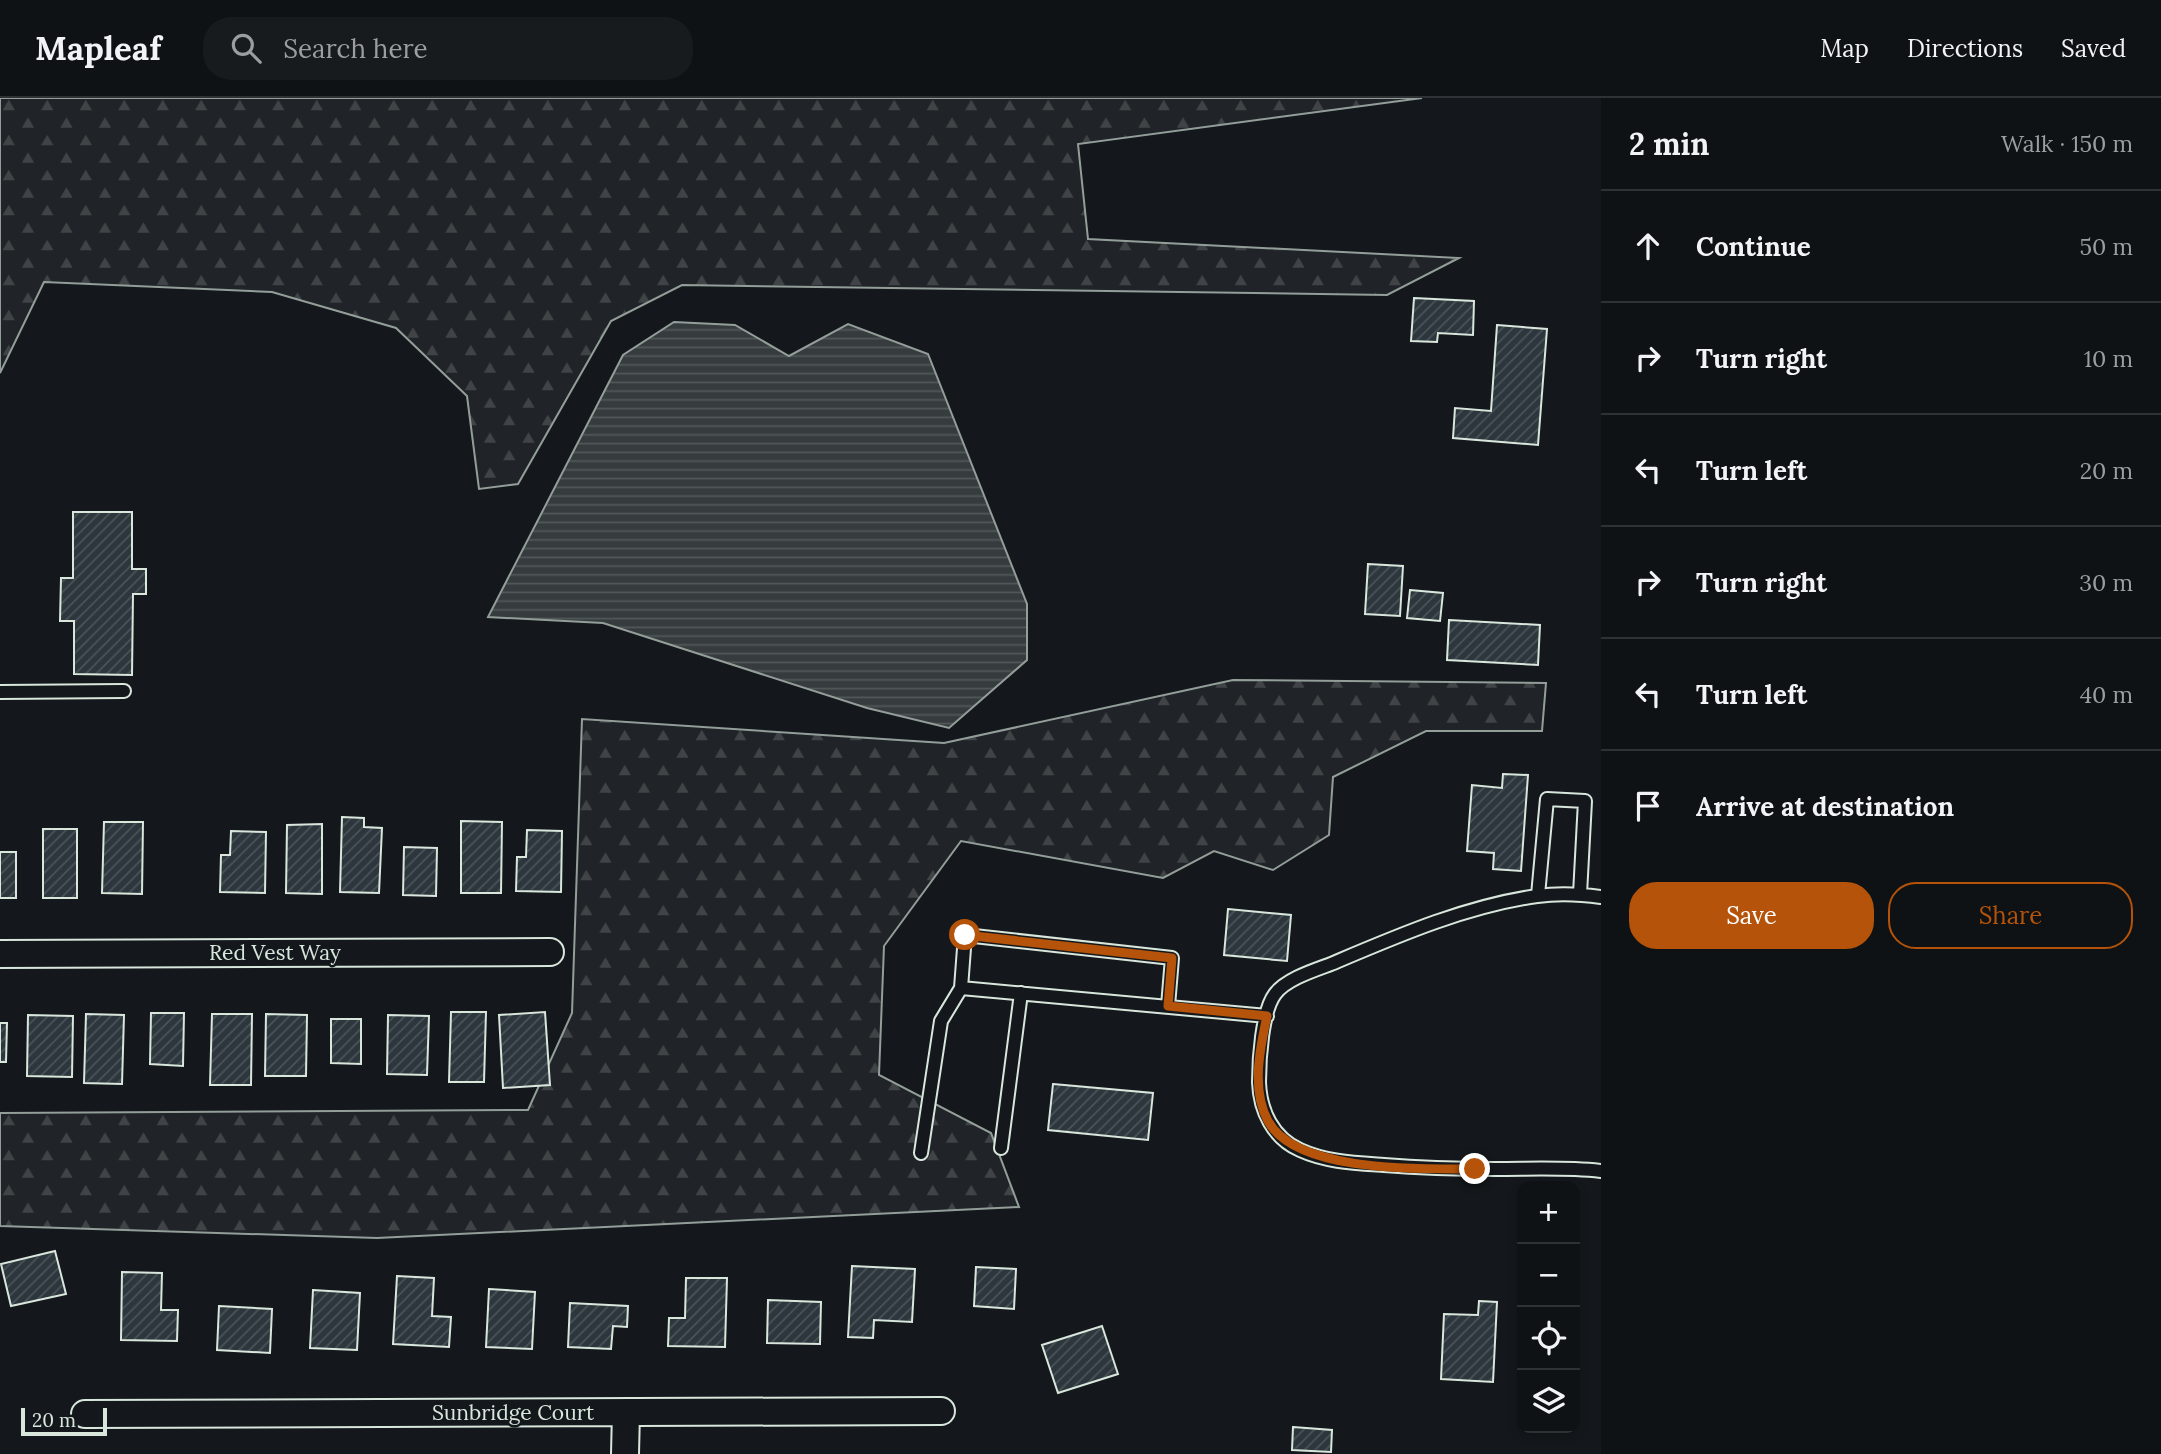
<!DOCTYPE html>
<meta charset="utf-8">
<style>
:root{--surface:#0f1215;--page:#181b1e;--text:#f1f3f6;--muted:#9b9ea0;--line:#2f3234;--accent:#b45309}
body{margin:0;font-family:Lora,serif;background:var(--page);color:var(--text)}
.controls{position:absolute;right:21px;bottom:21px;display:grid;overflow:hidden;border-radius:14px;box-shadow:0 4px 10px #0003}
.controls button{width:63px;height:63px;display:grid;place-items:center;padding:0;border:0;border-bottom:2px solid var(--line);background:var(--surface);color:var(--text);font:35px sans-serif}
.scale{position:absolute;left:21px;bottom:18px;width:86px;box-sizing:border-box;padding-left:7px;border:4px solid #d8e6dc;border-top:0;font-size:19px;line-height:24px;white-space:nowrap;color:#d8e6dc;-webkit-text-stroke:5px #14181c;paint-order:stroke}
.stop{position:absolute;width:21px;height:21px;margin:-16px;border:5px solid #b45309;border-radius:50%;background:#fff}
.stop.end{background:#b45309;border-color:#fff;box-shadow:0 2px 7px #0008}
.list{margin:0;padding:0;list-style:none}
h2{display:flex;justify-content:space-between;align-items:center;height:91px;margin:0;padding:0 28px;font-size:30px}
h2 small{font-size:23px;font-weight:400;color:var(--muted)}
.list li{display:grid;grid-template-columns:46px 1fr auto;gap:21px;align-items:center;box-sizing:border-box;height:112px;padding:0 28px;border-top:2px solid var(--line)}
.list b{display:block;font-size:26px;white-space:nowrap}
.list em{font-size:23px;font-style:normal;color:var(--muted)}
.actions{display:flex;gap:14px;padding:21px 28px}
.actions a{flex:1;padding:16px 0;border:2px solid var(--accent);border-radius:28px;text-align:center;font-size:24px;color:var(--accent)}
.actions .main{background:var(--accent);color:#fff}
.icon{flex:none;width:38px;height:38px;fill:none;stroke:currentColor;stroke-width:2;stroke-linecap:round;stroke-linejoin:round}
.map{position:relative;flex:none;width:1601px;height:1356px;overflow:hidden}
header{display:flex;align-items:center;gap:42px;box-sizing:border-box;height:98px;padding:0 35px;background:var(--surface);border-bottom:2px solid var(--line)}
header strong{font-size:33px}
nav{display:flex;gap:38px;margin-inline-start:auto;font-size:24px}
.search{width:490px;height:63px;background:var(--page);display:flex;align-items:center;gap:18px;box-sizing:border-box;padding:0 24px;border-radius:28px;color:var(--muted);font-size:26px}
main{display:flex}
aside{flex:1;background:var(--surface)}
.map>svg:first-child{display:block}
.forest{fill:url(#forest-firs);stroke:#939e99;stroke-width:2}
.water{fill:url(#water-rules);stroke:#939e99;stroke-width:2}
.building{fill:url(#building-hatch);stroke:#d8e6dc;stroke-width:2}
.lines{fill:none;stroke-linecap:round;stroke-linejoin:round}
.service-casing{stroke:#d8e6dc;stroke-width:16}
.minor-casing{stroke:#d8e6dc;stroke-width:30}
.service{stroke:#14181c;stroke-width:12}
.minor{stroke:#14181c;stroke-width:26}
.route{stroke:#b45309;stroke-width:9}
.labels{text-anchor:middle;stroke-width:5;stroke-linejoin:round;paint-order:stroke}
.street-label{font-size:21px;fill:#d8e6dc;stroke:#14181c}
</style>
<header>
<strong>Mapleaf</strong>
<div class="search"><svg class="icon" aria-label="search" viewBox="0 0 24 24"><circle cx="10" cy="10" r="6"/><path d="M15 15l6 6"/></svg>Search here</div>
<nav><a>Map</a><a>Directions</a><a>Saved</a></nav>
</header>
<main>
<div class="map">
<svg width="1601" height="1356" viewBox="0 0 1601 1356">
<defs>
<pattern id="forest-firs" width="22" height="20" patternUnits="userSpaceOnUse" patternTransform="scale(1.75)"><rect width="22" height="20" fill="#202428"/><path d="M5 1l3.5 6h-7zM16 11l3.5 6h-7z" fill="#404447"/></pattern>
<pattern id="water-rules" width="6" height="5" patternUnits="userSpaceOnUse" patternTransform="scale(1.75)"><rect width="6" height="5" fill="#363b3e"/><path d="M0 2.5h6" fill="none" stroke="#525759"/></pattern>
<pattern id="building-hatch" width="6" height="6" patternUnits="userSpaceOnUse" patternTransform="scale(1.75)"><rect width="6" height="6" fill="#2c363c"/><path d="M-1 1l2-2M0 6l6-6M5 7l2-2" fill="none" stroke="#4a5358"/></pattern>
</defs>
<rect width="100%" height="100%" fill="#14181c"/>
<!-- forest -->
<path class="forest" d="M0,0H1422L1078,46L1088,141L1459,160L1387,197L682,187L611,223L518,386L479,391L467,298L396,230L272,194L44,184L0,275Z
M1233,582L1546,585L1542,633H1426L1333,679L1329,737L1273,772L1214,753L1163,780L961,743L884,848L879,977L991,1035L1019,1109L377,1140L0,1128V1015L528,1012L572,915L582,621L944,645Z"/>
<!-- water -->
<path class="water" d="M674,224L735,227L789,258L848,226L928,256L1027,506V562L949,630L867,610L603,525L488,519L623,257Z"/>
<!-- building -->
<path class="building" d="M1414,200L1474,203L1473,237L1438,235L1437,244L1411,243Z
M1497,227L1547,231L1538,347L1453,340L1455,310L1491,313Z
M73,414H132V471H146V496H133L132,577L74,576V523H60L61,480H73Z
M1368,466L1403,468L1400,518L1365,516Z
M1410,492L1443,495L1440,523L1407,520Z
M1449,522L1540,527L1538,567L1447,562Z
M1503,676L1528,677L1521,773L1493,771L1494,755L1467,753L1472,687L1502,690Z
M342,719L364,720V729L382,730L379,795L340,794Z
M461,723L502,724L501,795H461Z
M104,724H143L142,796L102,795Z
M322,726V796L286,795L287,727Z
M43,731H77V800H43Z
M527,732L562,733L561,794L516,793L517,759H526Z
M231,733L266,734L265,795L220,794L221,757H230Z
M404,749L437,750L436,798L403,797Z
M0,754H16V800H0Z
M1228,811L1291,817L1287,863L1224,857Z
M451,914H486L484,984H449Z
M545,914L550,987L503,990L499,917Z
M151,915H184L183,968L150,966Z
M86,916L124,917L122,986L84,985Z
M212,916H252L251,987H210Z
M266,916L307,917L306,978H265Z
M28,917L73,918L72,979L27,978Z
M388,917L429,918L427,977L387,976Z
M331,921H361V966L331,965Z
M0,925H7L6,964H0Z
M1053,986L1153,995L1148,1042L1048,1032Z
M55,1153L66,1196L11,1208L1,1166Z
M852,1168L915,1171L912,1224L874,1222L873,1240L848,1239Z
M976,1169L1016,1171L1014,1211L974,1208Z
M122,1174L162,1175L161,1212H178L177,1243L121,1242Z
M397,1178L434,1180L432,1218L451,1219L449,1249L393,1246Z
M686,1180H727L725,1249L668,1248L669,1220H685Z
M489,1191L535,1194L532,1251L486,1249Z
M313,1192L360,1195L357,1252L310,1250Z
M768,1202L821,1204L820,1246L767,1245Z
M1479,1203L1497,1204L1493,1284L1441,1281L1444,1216L1478,1217Z
M570,1205L628,1208L627,1229L613,1228L611,1251L568,1249Z
M219,1208L272,1211L270,1255L217,1252Z
M1102,1228L1118,1276L1058,1295L1042,1247Z
M1293,1329L1332,1332L1331,1354L1292,1352Z"/>
<g class="lines">
<defs>
<path id="service" d="M0,594L124,593
M1538,797L1547,701L1585,703L1580,796
M1601,799C1580,796 1558,795 1537,798C1466,808 1397,838 1331,866C1315,872 1286,881 1275,896C1262,913 1259,962 1259,984C1260,1013 1273,1040 1300,1052C1326,1064 1355,1065 1384,1067C1421,1070 1458,1071 1495,1071C1531,1071 1565,1069 1601,1073
M961,890L1267,918
M1001,1050L1021,895
M921,1055L941,923L961,890L965,837L1172,860L1168,908"/>
<path id="minor" d="M0,856L550,854
M85,1316L941,1313
M625,1356L626,1314"/>
</defs>
<!-- service casing -->
<use href="#service" class="service-casing"/>
<!-- minor casing -->
<use href="#minor" class="minor-casing"/>
<!-- service -->
<use href="#service" class="service"/>
<!-- minor -->
<use href="#minor" class="minor"/>
</g>
<g class="lines">
<!-- route -->
<path class="route" d="M965,837L1172,860L1168,908L1267,918C1260,950 1251,992 1268,1023C1296,1075 1422,1071 1475,1071"/>
</g>
<g class="labels">
<!-- street labels -->
<g class="street-label">
<text x="275" y="862">Red Vest Way</text>
<text x="513" y="1322">Sunbridge Court</text>
</g>
</g>
</svg>
<div class="controls">
<button>+</button>
<button>−</button>
<button><svg class="icon" aria-label="locate" viewBox="0 0 24 24"><circle cx="12" cy="12" r="6"/><path d="M12 2v4M12 18v4M2 12h4M18 12h4"/></svg></button>
<button><svg class="icon" aria-label="layers" viewBox="0 0 24 24"><path d="M12 4l9 5-9 5-9-5zM3 14l9 5 9-5"/></svg></button>
</div>
<div class="scale">20 m</div>
<div class="stop" style="left:965px;top:837px"></div>
<div class="stop end" style="left:1475px;top:1071px"></div>
</div>
<aside>
<h2>2 min<small>Walk · 150 m</small></h2>
<ul class="list">
<li><svg class="icon" aria-label="ahead" viewBox="0 0 24 24"><path d="M12 20V5M6 11l6-6 6 6"/></svg><div><b>Continue</b></div><em>50 m</em></li>
<li><svg class="icon" aria-label="right" viewBox="0 0 24 24"><path d="M7 20v-9h11M14 6l5 5-5 5"/></svg><div><b>Turn right</b></div><em>10 m</em></li>
<li><svg class="icon" aria-label="left" viewBox="0 0 24 24"><path d="M17 20v-9H6M10 6l-5 5 5 5"/></svg><div><b>Turn left</b></div><em>20 m</em></li>
<li><svg class="icon" aria-label="right" viewBox="0 0 24 24"><path d="M7 20v-9h11M14 6l5 5-5 5"/></svg><div><b>Turn right</b></div><em>30 m</em></li>
<li><svg class="icon" aria-label="left" viewBox="0 0 24 24"><path d="M17 20v-9H6M10 6l-5 5 5 5"/></svg><div><b>Turn left</b></div><em>40 m</em></li>
<li><svg class="icon" aria-label="arrive" viewBox="0 0 24 24"><path d="M6 21V4h12l-3 4 3 4H6"/></svg><div><b>Arrive at destination</b></div></li>
</ul>
<div class="actions"><a class="main">Save</a><a>Share</a></div>
</aside>
</main>
